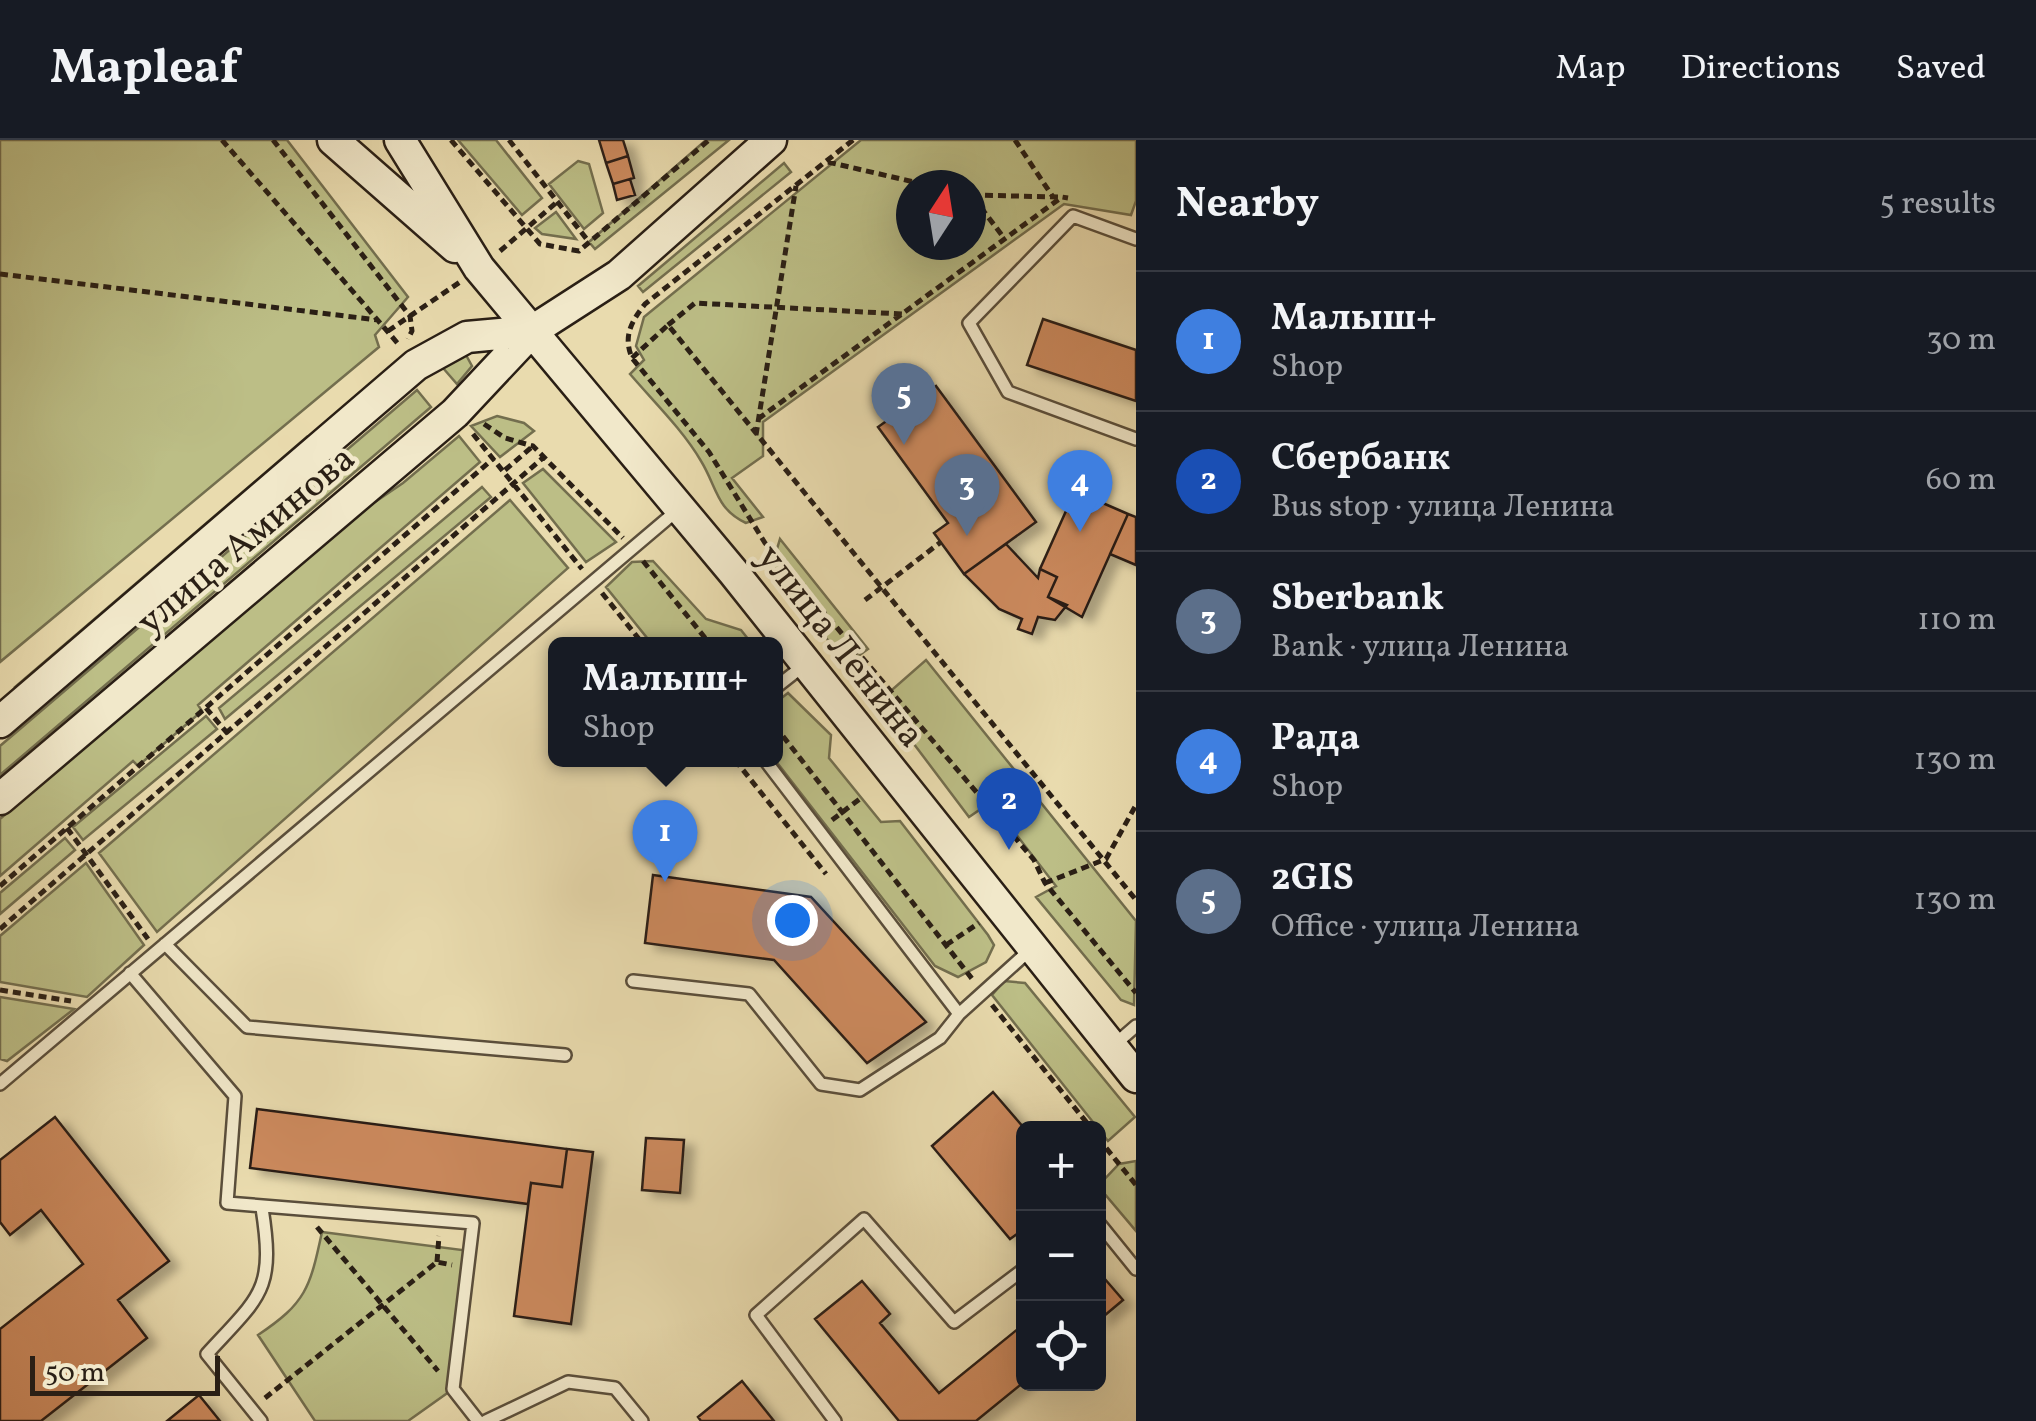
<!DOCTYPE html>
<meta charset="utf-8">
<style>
:root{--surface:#171b24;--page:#20242c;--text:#f1f3f6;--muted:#9ea1a6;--line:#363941;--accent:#c59692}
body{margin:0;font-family:Vollkorn,serif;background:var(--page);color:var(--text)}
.controls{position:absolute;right:30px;bottom:30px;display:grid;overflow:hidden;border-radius:15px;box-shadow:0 10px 40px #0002}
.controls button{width:90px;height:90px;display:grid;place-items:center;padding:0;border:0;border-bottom:2px solid var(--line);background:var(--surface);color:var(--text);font:50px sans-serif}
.compass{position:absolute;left:896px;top:30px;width:90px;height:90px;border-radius:50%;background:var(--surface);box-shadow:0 10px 40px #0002;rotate:12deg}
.scale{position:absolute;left:30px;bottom:25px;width:190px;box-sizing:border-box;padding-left:10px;border:5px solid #2a1f15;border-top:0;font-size:28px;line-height:35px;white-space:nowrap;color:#2a1f15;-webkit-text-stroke:8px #f1e8ca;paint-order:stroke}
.you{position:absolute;left:792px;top:780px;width:35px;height:35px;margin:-25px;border:8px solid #fff;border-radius:50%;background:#1a73e8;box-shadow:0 0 0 15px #1a73e833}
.badge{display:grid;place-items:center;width:65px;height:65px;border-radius:50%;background:var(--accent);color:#fff;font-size:32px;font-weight:700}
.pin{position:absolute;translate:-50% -82px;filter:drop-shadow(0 2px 5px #0008)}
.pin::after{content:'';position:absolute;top:52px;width:35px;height:30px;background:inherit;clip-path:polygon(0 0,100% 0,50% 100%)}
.popup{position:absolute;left:548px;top:497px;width:235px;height:130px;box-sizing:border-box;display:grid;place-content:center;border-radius:15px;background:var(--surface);filter:drop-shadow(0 2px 8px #0005);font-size:32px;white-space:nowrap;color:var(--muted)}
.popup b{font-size:38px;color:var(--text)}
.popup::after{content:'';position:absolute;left:50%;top:100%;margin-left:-20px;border:20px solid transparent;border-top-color:var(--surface)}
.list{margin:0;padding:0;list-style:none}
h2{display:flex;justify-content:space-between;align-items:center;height:130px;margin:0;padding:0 40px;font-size:42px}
h2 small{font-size:32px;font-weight:400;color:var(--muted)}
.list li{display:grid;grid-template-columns:65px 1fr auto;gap:30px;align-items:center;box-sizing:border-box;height:140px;padding:0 40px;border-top:2px solid var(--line)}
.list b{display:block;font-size:38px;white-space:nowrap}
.list p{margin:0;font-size:32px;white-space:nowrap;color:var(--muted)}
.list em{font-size:32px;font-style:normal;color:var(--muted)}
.icon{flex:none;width:55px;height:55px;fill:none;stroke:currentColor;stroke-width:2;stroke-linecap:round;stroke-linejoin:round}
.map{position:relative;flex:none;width:1136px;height:1281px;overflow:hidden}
header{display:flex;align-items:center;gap:60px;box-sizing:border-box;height:140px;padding:0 50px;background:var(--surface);border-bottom:2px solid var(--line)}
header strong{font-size:48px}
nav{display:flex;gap:55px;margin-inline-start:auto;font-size:35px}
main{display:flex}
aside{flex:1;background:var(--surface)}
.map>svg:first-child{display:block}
.green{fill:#bcbe86;stroke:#736e4e;stroke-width:2.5;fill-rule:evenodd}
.building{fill:#cb895d;stroke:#2a1f15;stroke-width:2.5;filter:url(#shadow)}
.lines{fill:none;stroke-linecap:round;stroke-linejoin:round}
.lane-casing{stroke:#5a4e3b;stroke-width:16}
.secondary-casing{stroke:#2a1f15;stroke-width:35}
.path{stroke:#2a1f15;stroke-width:5;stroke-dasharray:8 5;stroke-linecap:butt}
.lane{stroke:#f1e8ca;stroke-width:11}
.secondary{stroke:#f1e8ca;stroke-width:30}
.labels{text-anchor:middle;stroke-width:9;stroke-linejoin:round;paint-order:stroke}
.street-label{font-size:38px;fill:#2a1f15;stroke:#f1e8ca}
</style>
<header>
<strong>Mapleaf</strong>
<nav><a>Map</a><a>Directions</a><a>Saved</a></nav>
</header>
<main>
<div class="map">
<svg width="1136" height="1281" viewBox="0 0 1136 1281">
<defs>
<filter id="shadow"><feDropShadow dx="10" dy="6" stdDeviation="5" flood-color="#0004"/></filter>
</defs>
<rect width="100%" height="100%" fill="#e9dbae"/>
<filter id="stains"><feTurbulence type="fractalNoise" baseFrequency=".002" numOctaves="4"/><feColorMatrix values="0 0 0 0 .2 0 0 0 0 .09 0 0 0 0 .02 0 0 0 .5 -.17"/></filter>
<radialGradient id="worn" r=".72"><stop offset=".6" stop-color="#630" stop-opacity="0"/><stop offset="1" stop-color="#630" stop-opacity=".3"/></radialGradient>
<!-- green -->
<path class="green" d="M0,0H287L408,157L375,195L379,207L0,522Z
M458,0H496L542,58L522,75Z
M706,0H729L595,109L589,102Z
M861,0H1136V61L1131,75L1064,64L763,282V316L732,338L763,377L746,383C716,369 717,347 701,321C683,290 653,261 630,234L644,220L636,206L644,177ZM911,45H971V105H911Z
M578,21L589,24L603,73L584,89L549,44Z
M784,23L791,32L643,152L638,146Z
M556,72L576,99L542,94L535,88Z
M466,215L472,226L457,244L443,228L457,216Z
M417,250L431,267L0,635V606Z
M497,276L524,283L534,291L500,317L471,286Z
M308,296L290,320L14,548Z
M459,296L480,322L198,565L202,571L138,626L133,621L0,736V679L331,392L403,343Z
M543,329L616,402L586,422L523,343Z
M482,347L491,357L225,579L219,568Z
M510,360L568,428L157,792L99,713Z
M780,399L868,509L847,524L771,429Z
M653,421L706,479L741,490L752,504H652L606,447L632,422Z
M926,520L1136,781L1134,865L1121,860L1036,757L1056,746L991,662L969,677L886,567L885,556Z
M788,553L831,595L829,618L881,682L900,681L988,795L994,805L986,822L958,837L935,826L775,620V563Z
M206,576L217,589L83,700L73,687Z
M65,698L75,710L0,774V753Z
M86,723L144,805L87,857L0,842V796Z
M1004,841L1025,843L1135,977L1108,1001L992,855Z
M0,857L74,869L7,921L0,919Z
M1136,1021V1091L1098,1046L1119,1024Z
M322,1092L470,1111L453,1249L408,1281H315L258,1195C306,1163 310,1148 322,1092Z"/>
<!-- building -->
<path class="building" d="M599,0H623L628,16L606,23Z
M628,16L634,38L613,44L606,23Z
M630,39L635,55L617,60L613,44Z
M1043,179L1136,210V261L1027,225Z
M936,246L1036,382L964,434L934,393L948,383L878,287Z
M1075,351L1128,374L1082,477L1048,457L1057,437L1040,429Z
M1128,374L1136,377V425L1110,414Z
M1006,404L1038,438L1040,429L1057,437L1048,457L1067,465L1055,480L1038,477L1032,494L1018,489L1022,479L999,469L964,434Z
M653,735L811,757L926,882L867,923L774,820L645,803Z
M993,952L1024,988V1089L1010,1099L932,1006Z
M257,969L567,1009L562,1047L531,1043L528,1064L250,1028Z
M55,977L169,1121L118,1160L147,1198L41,1281H0V1189L83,1124L41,1070L10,1095L0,1082V1020Z
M646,998L684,1000L680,1053L642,1050Z
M567,1009L593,1012L571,1184L514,1176L531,1043L562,1047Z
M1098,1131L1123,1160L1098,1181Z
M862,1141L890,1174L880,1183L939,1253L1024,1184V1242L976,1281H899L815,1179Z
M742,1241L774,1281H701L698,1277Z
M199,1255L220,1281H167Z"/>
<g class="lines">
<defs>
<path id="lane" d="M1136,99L1073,76L969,183L1008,252L1136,299
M775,548L803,526
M765,620L959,874L1030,810
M165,804L247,887L565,915
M130,833L235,956L227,1063L473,1083L453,1249L478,1281
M633,841L749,854L821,944L860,950L940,898L959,874
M1113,906L1136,886
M0,944L680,368
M1098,1082L1136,1129
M261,1281L207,1214C261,1155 275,1151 262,1068
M486,1281L568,1242L615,1248L642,1281
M835,1281L756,1175L864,1079L954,1182L1024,1129"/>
<path id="secondary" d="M333,0L455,107
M400,0L479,128L734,433L1136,937
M0,582L416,225L467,197L532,191
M0,659L455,273L532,191L619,135L771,0"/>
</defs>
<!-- lane casing -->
<use href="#lane" class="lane-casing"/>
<!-- secondary casing -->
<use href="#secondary" class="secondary-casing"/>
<!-- path -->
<path class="path" d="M222,0L400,206
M273,0L410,176L412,191L408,199
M451,0L540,104L579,111L709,0
M509,0L589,102
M853,0L645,164C631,182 623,196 632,218L709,312L765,403L1034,720L1045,743L1136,853
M1015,0L1053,57
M828,22L927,45
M972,55L1059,57
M973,57L1004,98
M500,111L557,62
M0,134L378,180
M668,185L695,163L902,174
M388,191L460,142
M632,218L668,185L1136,760
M758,279L1062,57L1068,58
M484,284L505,298L533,306L623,398
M473,294L582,429
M756,295L796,46
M505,330L533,306
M643,421L710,504
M602,453L643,504
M865,460L941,402
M206,568L228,594
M775,586L973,840
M735,620L826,734
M832,680L861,658
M67,688L148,799
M1045,743L1106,719L1136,665
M0,746L494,318
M0,789L544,317
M946,805L979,783
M0,850L71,861
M992,865L1091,988
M1098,998L1136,1045
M317,1087L438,1231
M437,1122L439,1096
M265,1258L437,1122L452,1125"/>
<!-- lane -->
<use href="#lane" class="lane"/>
<!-- secondary -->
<use href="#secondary" class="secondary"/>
</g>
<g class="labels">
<!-- street labels -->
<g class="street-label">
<text transform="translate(245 399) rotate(-40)" y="13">улица Аминова</text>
<text transform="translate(842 505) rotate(52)" y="13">улица Ленина</text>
</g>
</g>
<rect width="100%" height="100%" filter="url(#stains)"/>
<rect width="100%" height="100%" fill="url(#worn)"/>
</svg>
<div class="controls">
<button>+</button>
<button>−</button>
<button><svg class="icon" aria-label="locate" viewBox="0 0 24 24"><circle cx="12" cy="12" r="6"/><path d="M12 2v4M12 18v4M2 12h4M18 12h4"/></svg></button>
</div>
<svg class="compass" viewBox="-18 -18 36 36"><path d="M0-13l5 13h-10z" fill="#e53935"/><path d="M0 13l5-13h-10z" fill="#9ea1a6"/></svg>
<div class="scale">50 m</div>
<div class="you"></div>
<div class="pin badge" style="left:665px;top:742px;background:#3f7fe0">1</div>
<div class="popup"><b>Малыш+</b>Shop</div>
<div class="pin badge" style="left:1009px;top:710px;background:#1a4fb4">2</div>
<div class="pin badge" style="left:967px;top:396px;background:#5c6f8a">3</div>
<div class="pin badge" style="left:1080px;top:392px;background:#3f7fe0">4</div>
<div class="pin badge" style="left:904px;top:305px;background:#5c6f8a">5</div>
</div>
<aside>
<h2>Nearby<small>5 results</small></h2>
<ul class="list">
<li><span class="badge" style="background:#3f7fe0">1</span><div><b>Малыш+</b><p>Shop</p></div><em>30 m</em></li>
<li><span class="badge" style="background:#1a4fb4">2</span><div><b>Сбербанк</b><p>Bus stop · улица Ленина</p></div><em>60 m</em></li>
<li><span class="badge" style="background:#5c6f8a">3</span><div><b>Sberbank</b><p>Bank · улица Ленина</p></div><em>110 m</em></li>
<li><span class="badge" style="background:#3f7fe0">4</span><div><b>Рада</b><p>Shop</p></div><em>130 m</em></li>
<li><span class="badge" style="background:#5c6f8a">5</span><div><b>2GIS</b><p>Office · улица Ленина</p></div><em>130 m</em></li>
</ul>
</aside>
</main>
